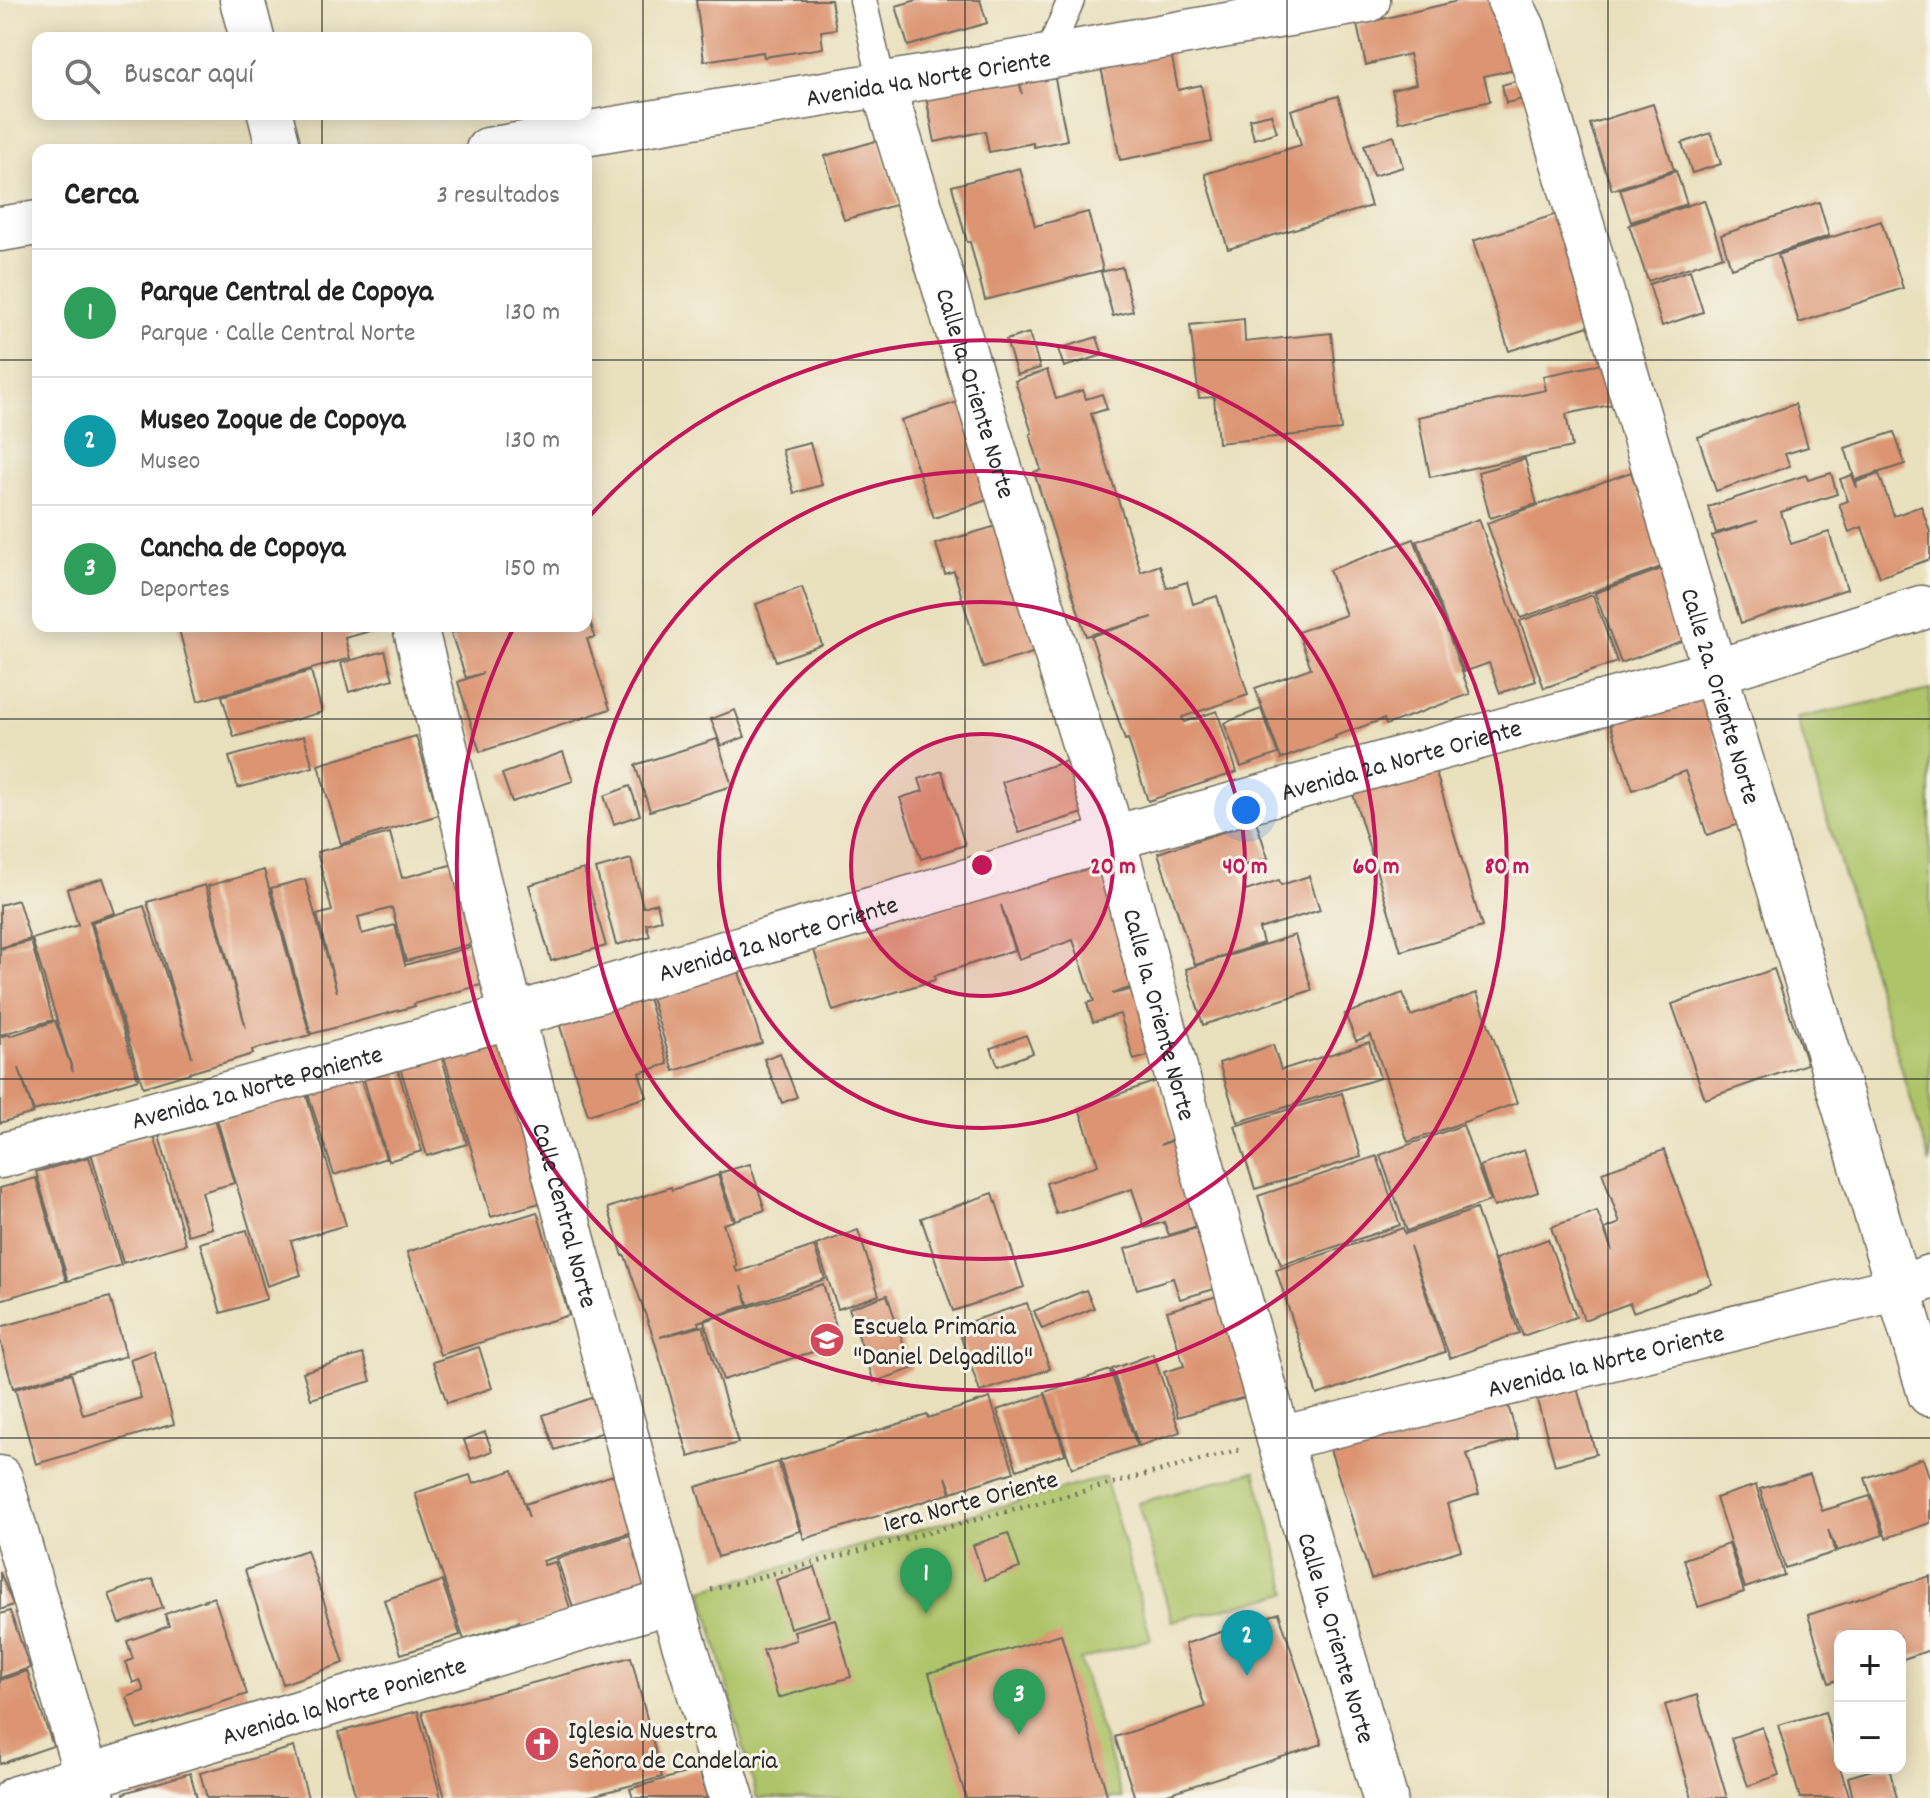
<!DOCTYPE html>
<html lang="es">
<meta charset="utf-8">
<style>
:root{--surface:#fff;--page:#f6f6f6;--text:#222;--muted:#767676;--line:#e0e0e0;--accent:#2563eb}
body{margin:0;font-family:Dekko,sans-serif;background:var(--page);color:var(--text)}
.controls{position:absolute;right:24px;bottom:24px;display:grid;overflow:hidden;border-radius:16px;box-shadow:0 4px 20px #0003}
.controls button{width:72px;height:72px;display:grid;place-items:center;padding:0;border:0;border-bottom:2px solid var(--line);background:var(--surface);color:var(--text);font:40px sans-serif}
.you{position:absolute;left:1246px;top:810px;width:28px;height:28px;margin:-20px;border:6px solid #fff;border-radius:50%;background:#1a73e8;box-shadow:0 0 0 12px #1a73e833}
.badge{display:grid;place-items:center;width:52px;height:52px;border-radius:50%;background:var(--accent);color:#fff;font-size:26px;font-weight:700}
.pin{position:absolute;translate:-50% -66px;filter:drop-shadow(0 2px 4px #0008)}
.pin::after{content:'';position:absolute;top:42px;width:28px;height:24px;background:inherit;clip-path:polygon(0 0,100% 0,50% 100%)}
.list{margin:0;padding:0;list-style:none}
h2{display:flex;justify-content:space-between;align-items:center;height:104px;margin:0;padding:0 32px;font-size:34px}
h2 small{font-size:26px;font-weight:400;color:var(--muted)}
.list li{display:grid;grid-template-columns:52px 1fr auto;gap:24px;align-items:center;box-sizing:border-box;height:128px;padding:0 32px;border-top:2px solid var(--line)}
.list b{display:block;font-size:30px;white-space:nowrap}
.list p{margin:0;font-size:26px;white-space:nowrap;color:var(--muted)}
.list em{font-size:26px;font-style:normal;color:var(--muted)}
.icon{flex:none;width:44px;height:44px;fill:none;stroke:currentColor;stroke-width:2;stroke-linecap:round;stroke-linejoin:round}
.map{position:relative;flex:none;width:1930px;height:1798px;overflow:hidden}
.search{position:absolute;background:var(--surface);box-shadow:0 4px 20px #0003;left:32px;top:32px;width:560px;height:88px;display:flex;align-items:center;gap:20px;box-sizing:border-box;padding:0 28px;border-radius:16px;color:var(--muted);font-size:30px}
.panel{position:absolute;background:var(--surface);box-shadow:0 4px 20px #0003;left:32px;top:144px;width:560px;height:488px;border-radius:16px}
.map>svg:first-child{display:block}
.green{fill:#aec469;stroke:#6c784a;stroke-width:2}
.building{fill:#dc9472}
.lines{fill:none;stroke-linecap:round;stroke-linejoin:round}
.lane-casing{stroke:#6e6a5e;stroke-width:29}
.street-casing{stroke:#6e6a5e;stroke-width:47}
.path{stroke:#6e6a5e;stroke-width:5;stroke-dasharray:2 6;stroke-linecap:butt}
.lane{stroke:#fff;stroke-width:26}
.street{stroke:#fff;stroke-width:44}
.grid{fill:none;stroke:#2b2b2b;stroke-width:2;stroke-opacity:0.55}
.ring{fill:none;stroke:#c2185b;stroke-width:4}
.labels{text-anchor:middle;stroke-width:6;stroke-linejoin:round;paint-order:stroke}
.street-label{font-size:26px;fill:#2b2b2b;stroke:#f7f3e8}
.poi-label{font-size:26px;fill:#2b2b2b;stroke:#f7f3e8;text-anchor:start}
.centre{fill:#c2185b;stroke:#f7f3e8;stroke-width:4}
.ring-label{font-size:24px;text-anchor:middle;font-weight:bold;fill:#c2185b;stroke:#f7f3e8;stroke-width:6;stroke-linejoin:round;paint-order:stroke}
</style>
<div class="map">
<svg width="1930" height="1798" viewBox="0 0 1930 1798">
<rect width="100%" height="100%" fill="#f7f3e8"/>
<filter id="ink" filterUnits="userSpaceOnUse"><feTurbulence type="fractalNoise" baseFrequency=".0125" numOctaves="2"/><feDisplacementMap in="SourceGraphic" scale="16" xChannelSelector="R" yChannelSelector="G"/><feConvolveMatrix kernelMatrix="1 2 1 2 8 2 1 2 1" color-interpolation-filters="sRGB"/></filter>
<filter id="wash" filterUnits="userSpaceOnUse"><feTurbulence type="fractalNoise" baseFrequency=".006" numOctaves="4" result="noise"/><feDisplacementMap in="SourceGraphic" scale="32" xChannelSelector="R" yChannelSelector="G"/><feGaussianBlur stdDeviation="1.8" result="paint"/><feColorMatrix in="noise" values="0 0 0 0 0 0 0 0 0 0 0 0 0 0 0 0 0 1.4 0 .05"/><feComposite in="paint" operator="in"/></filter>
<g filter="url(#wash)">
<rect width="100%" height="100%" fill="#e9e0bd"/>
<!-- green -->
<path class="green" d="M1930,690V1164L1797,718Z
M1255,1471L1288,1593L1172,1621L1138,1503Z
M1105,1477L1151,1639L1080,1660L1122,1798H757L702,1590Z"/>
<g id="blocks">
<!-- building -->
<path class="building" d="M696,0H831L836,29L821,31L823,48L764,57L763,52L704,61Z
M917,0H980L987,23L908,46L896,6Z
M1462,0H1503L1519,68L1484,76L1490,101L1399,122L1392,90L1416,84L1409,54L1366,65L1357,25Z
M1171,52L1178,90L1201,85L1212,142L1120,160L1100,62Z
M1053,69L1067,140L1034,147L1033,143L989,152L985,131L935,142L925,92L1018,74L1022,94L1019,75Z
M1523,79L1528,98L1506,103L1502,85Z
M1338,96L1371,206L1228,249L1205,174L1301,145L1291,110Z
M1653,104L1674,170L1612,190L1590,124Z
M1271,114L1277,132L1254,139L1249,119Z
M1711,133L1721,164L1692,173L1682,143Z
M1394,136L1403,167L1373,176L1364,145Z
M879,140L898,204L844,220L825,156Z
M1020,168L1035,226L1088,212L1103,270L985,300L970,242H967L952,186Z
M1676,171L1687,204L1631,222L1620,189Z
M1704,200L1723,256L1648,281L1629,225Z
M1819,202L1829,236L1731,268L1721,235Z
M1563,212L1598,323L1509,351L1473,241Z
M1881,221L1903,288L1799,323L1778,255Z
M1122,267L1133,311L1113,316L1101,272Z
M1690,270L1703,312L1662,326L1649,284Z
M1244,319L1245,342L1331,333L1341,430L1218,443L1214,397L1199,398L1190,325Z
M1029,333L1040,368L1017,375L1006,340Z
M1097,337L1103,355L1064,367L1058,349Z
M1611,362L1620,403L1566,414L1572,447L1430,477L1418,417L1546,390L1543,376Z
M1047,370L1056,399L1083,390L1086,399L1102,394L1107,409L1091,414L1141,572L1160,565L1167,588L1187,582L1193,604L1217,596L1248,695L1182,717L1184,722L1217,711L1237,772L1148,801L1128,739L1125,740L1091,636L1153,617L1086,636L1034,472L1041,470L1030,434L1032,433L1015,381Z
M961,401L993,498L934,518L901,420Z
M1795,404L1808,447L1785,454L1790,466L1716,491L1698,437Z
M1894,432L1905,464L1855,480L1845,448Z
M810,443L822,485L794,493L782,450Z
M1525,459L1537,504L1490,518L1478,472Z
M1631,472L1664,566L1521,618L1487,523Z
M1831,473L1837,494L1781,512L1791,544L1829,532L1847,589L1741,623L1712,536L1758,521L1716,533L1708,507L1806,475L1808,480Z
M1879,474L1894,516L1921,506L1930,532V559L1880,577L1862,527L1849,532L1839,504L1848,501L1840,479L1852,475L1857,488L1856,482Z
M1479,519L1536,681L1500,693L1489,663L1464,672L1417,541Z
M1003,524L1042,650L983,668L954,571L945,574L936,544Z
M1414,539L1470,694L1386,725L1384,719L1335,736L1336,738L1281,759L1255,688L1311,668L1298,632L1346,615L1329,570Z
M1664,568L1690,638L1621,663L1595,593Z
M802,587L822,645L776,661L756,604Z
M1593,595L1617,662L1544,688L1520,621Z
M587,611L595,637L587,639L610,709L480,752L458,682L483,673L466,678L451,633L473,626H586Z
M178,626H373L374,630L345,638L350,658L198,701Z
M385,651L393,679L349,692L341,663Z
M311,671L322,712L234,737L222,696Z
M1700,693L1745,822L1707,835L1685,771L1633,790L1610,724Z
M1261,709L1278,754L1241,767L1224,723Z
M735,710L745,737L721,746L711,719Z
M304,736L313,767L238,788L229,757Z
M416,736L439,815L341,844L318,765Z
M717,739L732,786L650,811L635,765Z
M563,752L573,781L512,802L502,774Z
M1069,760L1086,812L1019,833L1002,782Z
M1435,769L1482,927L1401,951L1353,794Z
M942,771L965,845L921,859L900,798L923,791L919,779Z
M630,786L640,815L614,824L604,796Z
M1256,821L1268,858L1239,867L1246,891L1279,880L1281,885L1309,876L1320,910L1259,929L1263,943L1195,965L1158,853Z
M390,833L402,878L454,864L475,943L406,961L392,908L358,917L362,934L395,925L405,965L474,946L484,984L414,1004L415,1006L311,1034L271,888L305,879L337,992L317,915L332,911L317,852Z
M631,859L643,907L657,903L661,920L646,924L650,936L616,945L596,869Z
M1096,859L1138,985L1112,994L1137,988L1157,1053L1134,1060L1120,1014L1093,1022L1087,1003L1094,1001L1073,940L1019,959L1001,905L1014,950L934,976L935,980L833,1011L814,950Z
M584,869L606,946L551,961L529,885Z
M264,870L310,1035L252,1050L253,1054L143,1087L92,922L144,906L192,1057L147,902L205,885L246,1028L208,886Z
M103,878L115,913L90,921L138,1079L34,1111L19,1068L33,1113L0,1123V1037L9,1034L10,1036L55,1021L73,1072L32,939L78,925L67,889Z
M18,900L30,939L0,948V905Z
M1295,935L1312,990L1203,1025L1186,969Z
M31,941L53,1020L0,1035V949Z
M738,969L762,1043L674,1071L651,998Z
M1774,969L1807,1064L1705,1099L1672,1004Z
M1403,993L1411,1016L1477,993L1517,1103L1408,1142L1371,1035L1356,1041L1345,1014Z
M647,995L668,1064L639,1073L647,1097L588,1115L559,1023Z
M500,1035L550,1200L491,1217L443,1053Z
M1026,1035L1033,1053L998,1066L991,1048Z
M1369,1042L1380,1078L1238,1122L1219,1063L1273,1045L1281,1070Z
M780,1053L797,1097L782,1103L764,1059Z
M441,1055L467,1144L427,1156L400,1067Z
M397,1067L422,1151L388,1161L363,1077Z
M360,1077L386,1158L334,1175L308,1094Z
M1156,1081L1175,1138L1160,1145L1177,1139L1206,1223L1169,1235L1164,1222L1145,1228L1132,1189L1056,1214L1046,1183L1098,1165L1079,1108Z
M1342,1093L1361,1157L1255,1189L1235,1126Z
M306,1094L346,1225L291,1241L301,1275L267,1286L217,1120Z
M215,1119L234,1183L202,1192L212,1228L188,1235L159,1136Z
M1463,1125L1490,1201L1407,1231L1380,1155Z
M154,1135L186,1244L123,1263L91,1153Z
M1524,1150L1538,1192L1494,1207L1480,1166Z
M1664,1150L1712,1284L1633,1312L1630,1303L1584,1320L1551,1227L1597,1211L1612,1251L1605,1229L1620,1223L1602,1172Z
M1377,1156L1400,1225L1281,1265L1258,1196Z
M89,1157L121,1265L68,1281L36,1172Z
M750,1164L765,1210L735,1220L719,1173Z
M718,1175L733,1221L723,1224L737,1266L735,1267L737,1272L814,1246L825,1279L749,1305L742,1286L748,1305L698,1322L699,1325L660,1337L703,1326L738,1443L689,1457L654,1339L625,1256H623L608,1208L671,1187L672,1190Z
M36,1178L66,1281L0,1300V1188Z
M993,1193L1024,1287L953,1311L921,1218Z
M1476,1209L1519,1333L1450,1358L1410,1246L1445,1352L1317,1395L1276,1270L1403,1228L1405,1234Z
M537,1212L569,1315L440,1355L407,1252Z
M1207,1225L1225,1286L1180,1299L1173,1278L1137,1289L1125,1249Z
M247,1230L267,1299L221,1313L200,1243Z
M858,1230L879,1295L838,1309L816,1245Z
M1548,1239L1576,1317L1523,1336L1495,1259Z
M823,1284L841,1343L723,1380L704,1321Z
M1086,1290L1094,1308L1042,1329L1034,1311Z
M1224,1294L1255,1394L1178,1417L1164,1372L1184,1366L1167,1311Z
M887,1295L912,1369L874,1382L849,1308Z
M110,1297L126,1356L13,1388L0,1340V1327Z
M1027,1303L1050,1369L980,1392L957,1326Z
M479,1347L492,1388L447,1403L433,1362Z
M154,1351L174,1424L36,1464L15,1389L71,1373L83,1415L141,1398L130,1359Z
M363,1354L371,1381L311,1399L303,1372Z
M1153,1354L1180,1432L1139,1446L1112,1369Z
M1110,1370L1137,1446L1072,1468L1045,1392Z
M1577,1388L1596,1454L1555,1465L1537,1400Z
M602,1394L614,1428L555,1450L543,1415Z
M1045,1394L1065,1454L1017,1470L997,1410Z
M1505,1395L1518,1439L1467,1454L1479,1494L1447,1504L1461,1550L1371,1579L1330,1449Z
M990,1398L1014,1472L952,1492L946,1477L951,1493L804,1539L780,1461L927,1415L928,1418Z
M485,1432L492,1451L471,1459L464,1440Z
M1923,1458L1930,1479V1523L1886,1538L1865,1478Z
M778,1462L800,1531L718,1557L696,1487Z
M513,1470L529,1518L525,1504L625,1471L644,1528L543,1561L544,1565L555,1562L571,1611L522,1627L519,1621L464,1640L415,1493L470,1475L473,1484Z
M1810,1474L1822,1511L1870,1496L1883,1535L1837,1551L1828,1530L1835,1552L1785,1568L1760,1489Z
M1756,1485L1784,1575L1745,1588L1716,1498Z
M639,1532L656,1583L574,1610L557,1559Z
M1008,1533L1020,1568L985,1580L973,1545Z
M1729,1544L1744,1592L1698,1607L1684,1559Z
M307,1550L344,1663L283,1684L245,1570Z
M815,1567L830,1616L790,1628L776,1580Z
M0,1572L13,1605L0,1610Z
M1930,1576V1650L1900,1660V1636H1840V1679L1829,1683L1808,1615Z
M152,1578L163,1608L120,1624L109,1594Z
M442,1581L460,1635L401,1654L384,1600Z
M214,1597L247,1694L138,1730L127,1697L144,1691L140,1680L133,1683L126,1662L133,1659L127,1641L169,1626L165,1614Z
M10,1611L30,1668L0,1678V1614Z
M1279,1613L1322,1744L1155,1798H1135L1115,1737L1205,1707L1185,1644Z
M835,1619L851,1677L778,1698L763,1650L796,1640L794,1631Z
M1061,1634L1108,1798H966L929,1673Z
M631,1657L662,1777L584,1798H445L422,1712Z
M27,1671L53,1746L0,1764V1680Z
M1697,1695L1727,1798H1692L1665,1705Z
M418,1711L441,1798H356L339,1732Z
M1825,1712L1840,1768L1850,1798H1800L1778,1725Z
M1762,1727L1779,1775L1748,1786L1731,1738Z
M294,1747L308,1798H207L200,1773Z
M1879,1768H1889L1897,1798H1853L1848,1777Z
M699,1769L707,1798H633L630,1789Z
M190,1773L197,1798H125L124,1793Z"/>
</g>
</g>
<g filter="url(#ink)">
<use href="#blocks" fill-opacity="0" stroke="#6e6a5e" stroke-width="2"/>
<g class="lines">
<defs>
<path id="lane" d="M863,0L882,83
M1047,57L1071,0"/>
<g id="street">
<path d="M242,0L252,38"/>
<path id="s1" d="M1509,0L1523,28L1930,1394"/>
<path id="s2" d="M882,83L1113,838L1186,1109L1279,1439L1385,1798"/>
<path d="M270,114L279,150"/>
<path id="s3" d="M488,150L1047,57L1368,0"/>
<path d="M0,229L38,223"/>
<path id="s4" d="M415,626L512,1016L671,1601L732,1798"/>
<path id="s5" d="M0,1156L512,1016L1113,838L1715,672L1921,608"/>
<path id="s6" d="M1279,1439L1899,1288L1930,1277"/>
<path d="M0,1478L93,1798"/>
<path id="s7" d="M16,1798L671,1601"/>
</g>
</defs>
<!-- lane casing -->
<use href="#lane" class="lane-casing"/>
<!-- street casing -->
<use href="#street" class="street-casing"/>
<!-- path -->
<path class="path" d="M711,1590L1239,1450"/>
<!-- lane -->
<use href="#lane" class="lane"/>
<!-- street -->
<use href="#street" class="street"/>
</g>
</g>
<!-- grid -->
<path class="grid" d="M322,0V38M643,0V1798M965,0V1798M1287,0V1798M1608,0V1798M322,114V150M0,360H38M586,360H1930M322,626V1798M0,719H1930M0,1079H1930M0,1438H1930"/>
<!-- distance rings -->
<circle cx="982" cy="865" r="131" fill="#c2185b" fill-opacity=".12"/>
<g class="ring">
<circle cx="982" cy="865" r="131"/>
<circle cx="982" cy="865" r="263"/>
<circle cx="982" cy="865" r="394"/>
<path d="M589 517A525 525 0 1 1 514 627"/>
</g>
<!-- icons -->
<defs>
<symbol id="school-disc" viewBox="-11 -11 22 22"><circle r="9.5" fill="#d1495b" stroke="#f7f3e8"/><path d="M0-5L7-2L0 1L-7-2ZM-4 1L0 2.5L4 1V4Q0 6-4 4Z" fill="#fff"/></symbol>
<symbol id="church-disc" viewBox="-11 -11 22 22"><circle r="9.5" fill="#d1495b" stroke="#f7f3e8"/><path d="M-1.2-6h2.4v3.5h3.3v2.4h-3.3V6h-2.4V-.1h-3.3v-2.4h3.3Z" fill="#fff"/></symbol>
</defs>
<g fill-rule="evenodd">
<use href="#school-disc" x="807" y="1320" width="40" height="40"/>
<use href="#church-disc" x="522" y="1724" width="40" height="40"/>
</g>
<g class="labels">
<!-- street labels -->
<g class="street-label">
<text dy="9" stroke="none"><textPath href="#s3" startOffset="446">Avenida 4a Norte Oriente</textPath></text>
<text dy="9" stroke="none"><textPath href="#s2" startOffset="324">Calle 1a. Oriente Norte</textPath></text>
<text dy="9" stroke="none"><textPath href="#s1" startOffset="728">Calle 2a. Oriente Norte</textPath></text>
<text dy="9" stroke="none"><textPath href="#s5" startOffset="1456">Avenida 2a Norte Oriente</textPath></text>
<text dy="9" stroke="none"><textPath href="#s5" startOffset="808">Avenida 2a Norte Oriente</textPath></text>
<text dy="9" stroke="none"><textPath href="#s2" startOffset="972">Calle 1a. Oriente Norte</textPath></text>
<text dy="9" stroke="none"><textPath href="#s5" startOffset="266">Avenida 2a Norte Poniente</textPath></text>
<text dy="9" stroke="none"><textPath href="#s4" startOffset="608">Calle Central Norte</textPath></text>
<text dy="9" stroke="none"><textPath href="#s6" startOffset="336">Avenida 1a Norte Oriente</textPath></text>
<text transform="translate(970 1500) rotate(-15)" y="9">1era Norte Oriente</text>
<text dy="9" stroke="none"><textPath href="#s2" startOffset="1620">Calle 1a. Oriente Norte</textPath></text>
<text dy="9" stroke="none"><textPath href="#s7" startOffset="342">Avenida 1a Norte Poniente</textPath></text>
</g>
<!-- poi labels -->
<g class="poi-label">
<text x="853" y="1334">Escuela Primaria<tspan x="853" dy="30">"Daniel Delgadillo"</tspan></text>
<text x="568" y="1738">Iglesia Nuestra<tspan x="568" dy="30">Señora de Candelaria</tspan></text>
</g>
</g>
<circle cx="982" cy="865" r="12" class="centre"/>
<g class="ring-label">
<text x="1113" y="873">20 m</text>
<text x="1245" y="873">40 m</text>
<text x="1376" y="873">60 m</text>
<text x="1507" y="873">80 m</text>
</g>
</svg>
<div class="controls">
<button>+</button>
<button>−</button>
</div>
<div class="you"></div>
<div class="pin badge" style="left:926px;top:1614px;background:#2e9e5b">1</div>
<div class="pin badge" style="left:1247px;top:1676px;background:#0f9aa8">2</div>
<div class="pin badge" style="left:1019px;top:1735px;background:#2e9e5b">3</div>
<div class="search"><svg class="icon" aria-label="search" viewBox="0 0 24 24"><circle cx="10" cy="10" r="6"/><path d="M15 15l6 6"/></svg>Buscar aquí</div>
<section class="panel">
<h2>Cerca<small>3 resultados</small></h2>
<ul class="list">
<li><span class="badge" style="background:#2e9e5b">1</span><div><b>Parque Central de Copoya</b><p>Parque · Calle Central Norte</p></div><em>130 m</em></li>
<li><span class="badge" style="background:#0f9aa8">2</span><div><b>Museo Zoque de Copoya</b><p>Museo</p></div><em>130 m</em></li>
<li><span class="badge" style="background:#2e9e5b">3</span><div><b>Cancha de Copoya</b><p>Deportes</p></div><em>150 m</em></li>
</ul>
</section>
</div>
